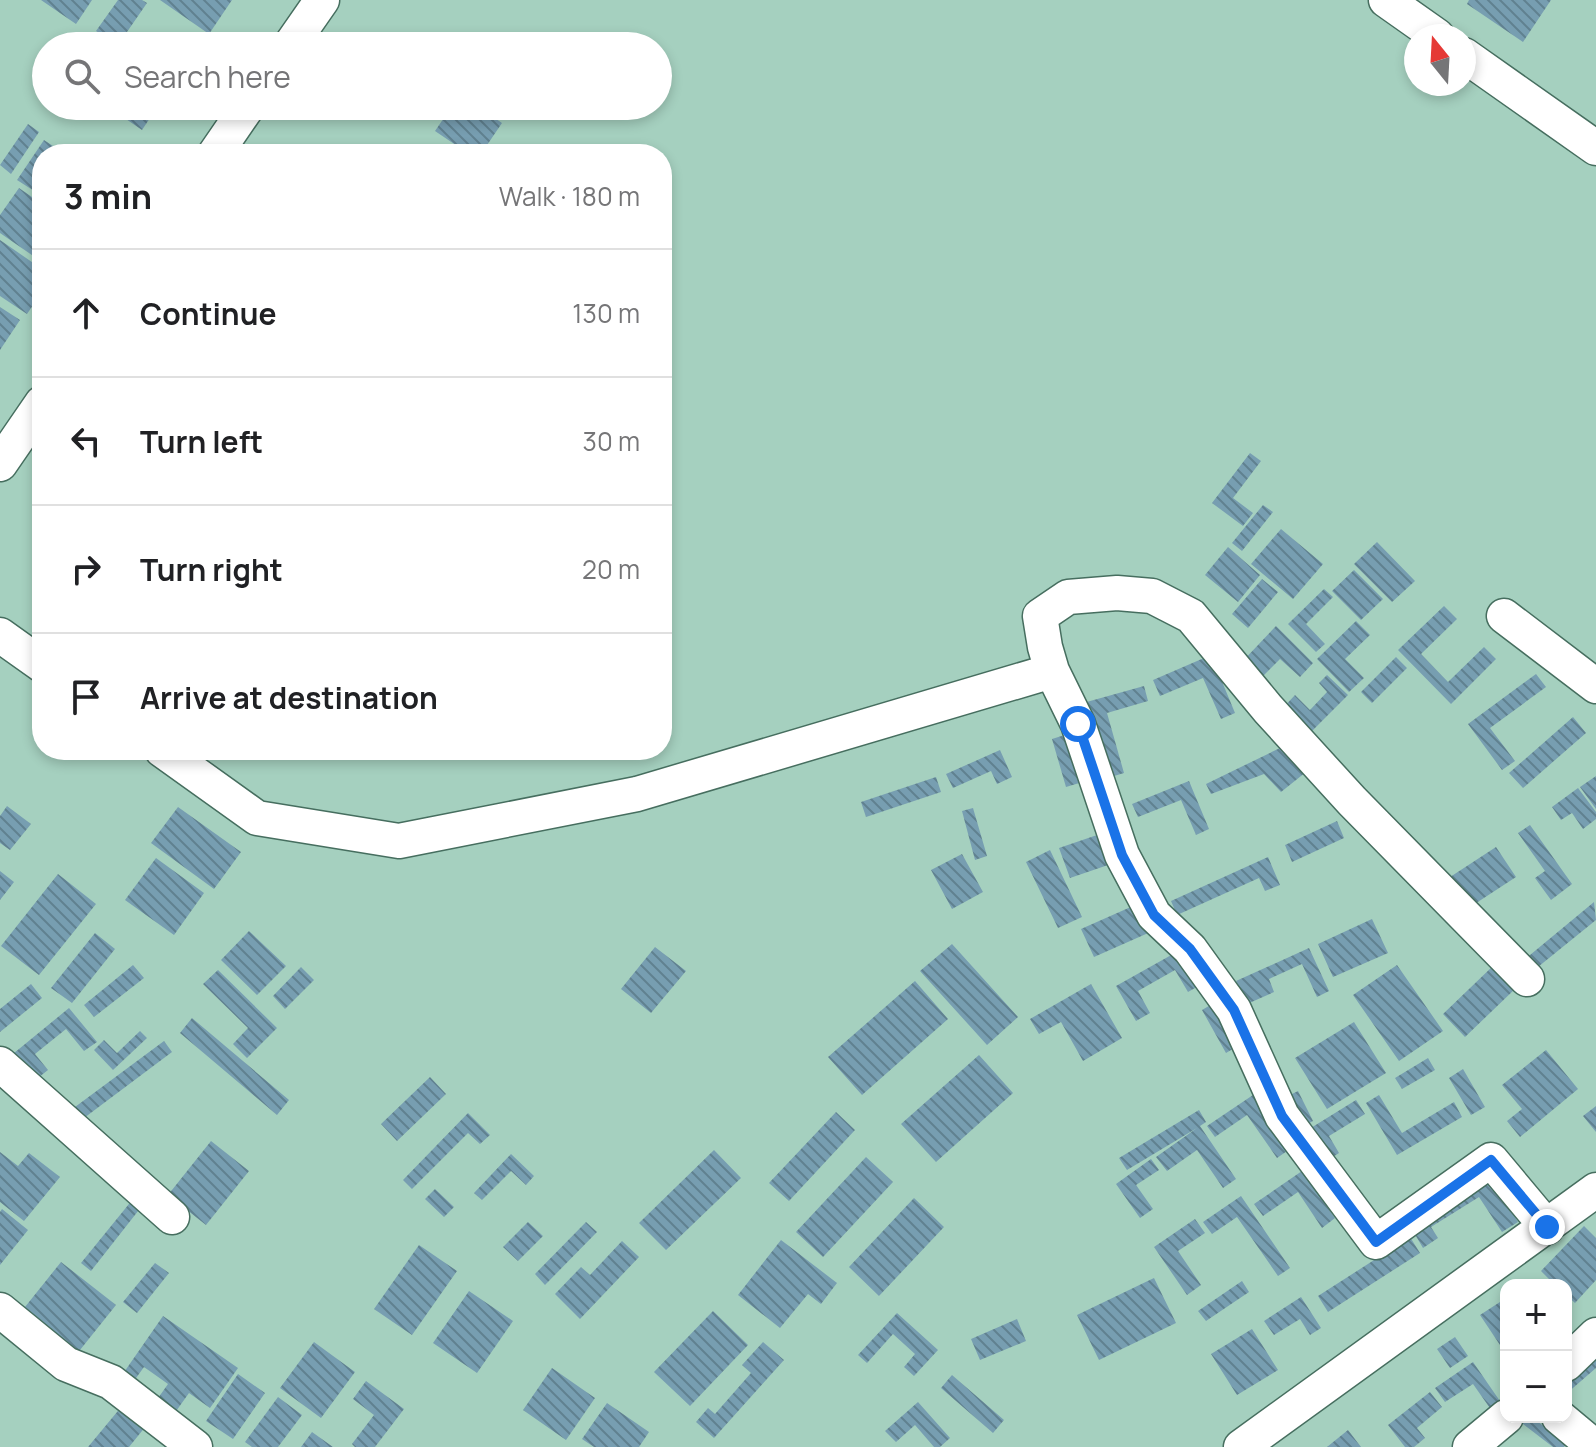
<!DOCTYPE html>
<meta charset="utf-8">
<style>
:root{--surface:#fff;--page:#f6f6f6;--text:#202124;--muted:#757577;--line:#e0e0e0}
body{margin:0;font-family:Manrope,sans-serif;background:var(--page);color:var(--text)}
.controls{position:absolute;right:24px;bottom:24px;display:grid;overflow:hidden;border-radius:16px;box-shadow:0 4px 12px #0003}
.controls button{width:72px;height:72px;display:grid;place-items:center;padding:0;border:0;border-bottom:2px solid var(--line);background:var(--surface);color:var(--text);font:40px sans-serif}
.compass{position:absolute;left:1404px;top:24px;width:72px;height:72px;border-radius:50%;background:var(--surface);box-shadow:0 4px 12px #0003;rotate:342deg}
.stop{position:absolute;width:24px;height:24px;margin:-18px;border:6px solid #1a73e8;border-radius:50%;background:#fff}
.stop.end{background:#1a73e8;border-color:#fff;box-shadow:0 2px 8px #0008}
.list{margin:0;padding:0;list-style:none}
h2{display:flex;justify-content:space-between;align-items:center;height:104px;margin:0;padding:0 32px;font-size:34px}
h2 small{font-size:26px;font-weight:400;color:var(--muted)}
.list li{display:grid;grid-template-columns:52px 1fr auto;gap:24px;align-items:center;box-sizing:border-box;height:128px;padding:0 32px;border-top:2px solid var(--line)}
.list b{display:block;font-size:30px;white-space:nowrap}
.list em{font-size:26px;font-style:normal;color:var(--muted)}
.icon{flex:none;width:44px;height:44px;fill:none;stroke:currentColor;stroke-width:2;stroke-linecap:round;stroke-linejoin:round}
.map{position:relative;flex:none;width:1596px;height:1447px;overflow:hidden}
.search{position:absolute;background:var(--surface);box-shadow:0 4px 12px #0003;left:32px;top:32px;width:640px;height:88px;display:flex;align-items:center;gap:20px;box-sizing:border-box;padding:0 28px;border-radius:44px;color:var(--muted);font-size:30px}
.panel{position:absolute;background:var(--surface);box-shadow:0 4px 12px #0003;left:32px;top:144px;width:640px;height:616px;border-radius:32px}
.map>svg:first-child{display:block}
.building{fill:url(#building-back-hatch)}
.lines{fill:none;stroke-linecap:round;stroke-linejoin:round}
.minor-casing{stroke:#466e5f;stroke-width:37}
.minor{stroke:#fff;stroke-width:34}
.route{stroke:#1a73e8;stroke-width:10}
</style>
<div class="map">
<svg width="1596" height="1447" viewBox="0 0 1596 1447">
<defs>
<pattern id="building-back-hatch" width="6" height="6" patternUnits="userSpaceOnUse" patternTransform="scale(2)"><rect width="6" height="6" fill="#779eb1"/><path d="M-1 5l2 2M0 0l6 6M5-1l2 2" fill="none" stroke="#608190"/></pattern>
</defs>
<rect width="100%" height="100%" fill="#a5d0bf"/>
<!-- building -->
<path class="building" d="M41,0H92L76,24Z
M118,0H142L147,3L118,45L96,31Z
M160,0H232L209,34Z
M1469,0H1551L1523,42L1467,4Z
M107,106H158L142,130Z
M452,106H477L502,123L481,154H469L435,131Z
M28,124L39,132L11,174L0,165Z
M44,140L65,154H42V196L17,180Z
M19,188L42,204V262L0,233V215Z
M0,240L42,269V292L27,314L0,296Z
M0,307L20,320L0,350Z
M1250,453L1261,461L1233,498L1253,513L1243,526L1212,503Z
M1263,505L1273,512L1242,551L1232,543Z
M1281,529L1323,564L1293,599L1251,564Z
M1377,542L1415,581L1392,602L1354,564Z
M1228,547L1260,575L1238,602L1205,575Z
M1354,570L1383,599L1361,620L1332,591Z
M1262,579L1278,592L1248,628L1232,614Z
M1324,589L1333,597L1306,624L1325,644L1316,652L1288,624Z
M1444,606L1457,619L1421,654L1448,682L1484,647L1496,659L1451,704L1398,650Z
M1356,621L1370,635L1345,659L1364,678L1349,692L1317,659Z
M1276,626L1313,663L1300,677L1280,659L1258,681L1240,664Z
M1211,655L1235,713L1221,719L1203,678L1160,696L1153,680Z
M1396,657L1407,668L1372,703L1361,692Z
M1536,674L1546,687L1490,728L1515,761L1502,770L1468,724Z
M1327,675L1348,695L1308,735L1282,709L1295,695L1310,710L1327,692L1319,683Z
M1144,686L1148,701L1107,713L1124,773L1104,779L1083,703Z
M1573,717L1586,733L1523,788L1509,773Z
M1071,733L1086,781L1066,787L1052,739Z
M1280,748L1306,772L1281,792L1264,774L1211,794L1206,784Z
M1000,750L1012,777L997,784L991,771L953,788L946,774Z
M1596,776V809L1580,787Z
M936,777L941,792L866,817L861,802Z
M1189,781L1209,829L1196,835L1181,800L1138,817L1132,804Z
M1578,788L1596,812V819L1583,829L1572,813L1561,820L1552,807Z
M7,806L31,824L10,850L0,843V816Z
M178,807L241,852L214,889L151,843Z
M973,808L987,856L975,860L962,811Z
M1337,821L1344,838L1292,862L1285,845Z
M1530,825L1572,884L1551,900L1535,878L1545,871L1518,833Z
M1100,834L1111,864L1070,878L1059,848Z
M1496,847L1516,877L1464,911L1444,881Z
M1050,850L1082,917L1058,928L1026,862Z
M962,854L983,892L952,909L931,870Z
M1268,857L1280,885L1265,891L1259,878L1177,915L1171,901Z
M156,858L204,893L174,935L125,900Z
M0,871L14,882L0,900Z
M58,874L96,904L39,975L1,946Z
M1142,902L1155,930L1094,957L1081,929Z
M1594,902L1596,920L1533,971L1524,960Z
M1372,919L1388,953L1333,977L1318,944Z
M249,931L286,966L257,995L221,960Z
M95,933L115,949L72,1003L51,988Z
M952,944L1018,1017L987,1045L920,971Z
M655,947L686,971L651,1013L621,989Z
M1309,948L1329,991L1317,997L1302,964L1269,979L1274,992L1247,1004L1236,981Z
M1182,949L1202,984L1188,992L1175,970L1138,991L1150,1013L1136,1021L1116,986Z
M133,965L144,978L94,1017L84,1005Z
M1397,965L1443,1031L1399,1061L1353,995Z
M1494,965L1516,988L1465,1037L1443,1014Z
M301,967L314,980L285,1009L273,996Z
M218,970L277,1028L247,1058L233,1044L248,1028L203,984Z
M915,981L948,1019L862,1095L828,1057Z
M31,984L42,998L0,1032V1009Z
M1091,984L1122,1038L1083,1061L1061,1022L1039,1034L1030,1019Z
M1219,1000L1243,1043L1226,1053L1202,1010Z
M69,1008L97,1042L84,1051L66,1029L35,1054L48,1070L29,1085L8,1058Z
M192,1018L289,1100L277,1115L180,1033Z
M1354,1022L1386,1073L1327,1109L1295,1058Z
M140,1031L147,1038L113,1070L94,1050L104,1040L117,1053Z
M164,1041L172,1052L84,1118L75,1107Z
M1546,1050L1578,1089L1520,1137L1507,1121L1522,1109L1502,1085Z
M979,1055L1013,1093L936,1162L901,1124Z
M1428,1058L1435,1070L1402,1089L1395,1078Z
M1463,1069L1485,1107L1471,1115L1449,1078Z
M430,1077L446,1094L397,1141L381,1124Z
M1298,1091L1313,1121L1300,1128L1284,1098Z
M1253,1095L1290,1149L1277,1158L1247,1115L1215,1137L1207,1126Z
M1379,1095L1402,1133L1454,1102L1462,1117L1397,1155L1366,1103Z
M1356,1100L1365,1114L1329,1136L1339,1153L1325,1162L1306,1131Z
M1596,1106V1132L1583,1116Z
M1199,1110L1206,1122L1200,1126L1236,1179L1223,1188L1197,1150L1167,1171L1156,1157L1197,1128L1127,1170L1119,1158Z
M836,1112L855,1130L789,1201L769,1183Z
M468,1113L490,1135L480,1144L468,1133L412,1189L403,1180Z
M211,1141L249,1171L206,1225L168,1195Z
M714,1150L741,1178L666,1250L639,1223Z
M0,1152L18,1166L29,1153L60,1177L24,1221L0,1202Z
M511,1154L534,1176L526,1185L511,1171L482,1200L474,1193Z
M866,1157L893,1182L823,1257L796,1232Z
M1151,1159L1159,1170L1136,1185L1153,1209L1140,1218L1116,1184Z
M1302,1171L1335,1218L1322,1228L1298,1192L1263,1216L1254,1204Z
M1489,1175L1518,1222L1502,1232L1479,1197L1431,1227L1438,1238L1423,1248L1410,1226Z
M435,1189L454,1207L444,1217L425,1199Z
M1241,1196L1290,1268L1278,1276L1237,1217L1212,1234L1203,1222Z
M914,1198L944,1227L879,1296L849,1267Z
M133,1199L142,1206L91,1271L81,1263Z
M2,1209L28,1230L0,1265V1212Z
M1195,1219L1205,1233L1178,1251L1201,1285L1187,1295L1154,1247Z
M528,1222L543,1236L518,1261L503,1247Z
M586,1222L597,1232L545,1285L535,1274Z
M1584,1226L1596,1238V1280L1575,1303L1566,1295V1285H1555L1541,1271Z
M1410,1237L1420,1253L1328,1312L1318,1296Z
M781,1240L837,1283L821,1304L808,1294L780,1328L738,1295Z
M622,1241L639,1257L580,1319L555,1294L581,1267L590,1275Z
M419,1245L457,1271L412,1335L374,1309Z
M61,1262L116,1305L76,1355L21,1312Z
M155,1263L169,1273L137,1313L123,1302Z
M1154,1278L1176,1323L1099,1360L1077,1315Z
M1242,1281L1249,1292L1206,1321L1198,1311Z
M469,1291L513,1321L477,1373L433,1343Z
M1301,1297L1321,1328L1310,1335L1300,1319L1274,1335L1264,1321Z
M1500,1302L1506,1312V1350L1504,1351L1480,1315Z
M713,1311L748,1345L690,1406L654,1372Z
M897,1313L938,1350L914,1376L904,1367L915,1354L893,1334L867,1363L858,1355Z
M163,1316L238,1368L210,1408L189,1393L174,1414L156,1401L168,1384L144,1367L131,1385L120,1378Z
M1017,1319L1026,1341L980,1360L971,1339Z
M1252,1329L1278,1370L1237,1395L1211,1354Z
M1455,1337L1468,1356L1450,1368L1437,1349Z
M314,1342L355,1372L321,1418L280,1388Z
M763,1342L784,1360L714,1438L696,1422L708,1408L715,1414L751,1373L742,1365Z
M1596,1353V1368L1566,1394V1378Z
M1473,1362L1502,1404L1492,1411L1473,1384L1445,1402L1435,1388Z
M552,1368L595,1398L566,1440L523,1410Z
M238,1374L265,1393L233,1439L206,1421Z
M952,1375L1004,1420L993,1433L941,1388Z
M366,1381L404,1409L375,1447H355L352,1444L374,1415L353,1399Z
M1430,1392L1442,1407L1417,1428L1425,1438L1414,1447H1405L1388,1425Z
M278,1397L302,1415L278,1447H252L245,1442Z
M918,1402L950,1438L940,1447H934L915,1425L896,1442L885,1431Z
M607,1403L649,1432L639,1447H594L582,1439Z
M122,1406L146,1426L129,1447H88Z
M1522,1417H1532L1566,1444L1564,1447H1553L1519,1421Z
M1348,1430L1361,1447H1327Z
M312,1432L333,1447H301Z"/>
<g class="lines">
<defs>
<path id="minor" d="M1386,0L1437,36
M290,46L322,0
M1464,55L1596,148
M215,154L248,106
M0,464L42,403
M1504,616L1596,686
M0,635L42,665
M162,750L257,818L399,841L637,794L1052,671
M1527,979L1352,801L1268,709L1191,616L1152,596L1117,593L1068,597L1040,616L1045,647L1052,671L1078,724L1122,855L1154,915L1190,949L1234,1010L1282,1116L1376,1242L1491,1160L1547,1227
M0,1064L172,1217
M0,1310L66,1364L111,1382L195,1447
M1566,1364L1596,1335
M1559,1417L1595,1447
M1241,1447L1596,1190
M1470,1447L1506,1417"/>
</defs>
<!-- minor casing -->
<use href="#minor" class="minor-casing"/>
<!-- minor -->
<use href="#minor" class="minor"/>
</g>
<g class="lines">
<!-- route -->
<path class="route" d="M1078,724L1122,855L1154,915L1190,949L1234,1010L1282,1116L1376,1242L1491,1160L1547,1227"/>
</g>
</svg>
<div class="controls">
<button>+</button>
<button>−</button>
</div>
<svg class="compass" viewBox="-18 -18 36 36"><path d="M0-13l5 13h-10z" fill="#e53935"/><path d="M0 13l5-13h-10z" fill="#757577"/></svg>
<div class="stop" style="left:1078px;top:724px"></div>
<div class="stop end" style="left:1547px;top:1227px"></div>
<div class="search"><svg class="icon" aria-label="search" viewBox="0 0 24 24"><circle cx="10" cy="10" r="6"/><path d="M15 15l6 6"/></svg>Search here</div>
<section class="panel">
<h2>3 min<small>Walk · 180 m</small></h2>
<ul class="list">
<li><svg class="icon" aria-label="ahead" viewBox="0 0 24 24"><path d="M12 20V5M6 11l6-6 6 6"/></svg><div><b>Continue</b></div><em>130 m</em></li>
<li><svg class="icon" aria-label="left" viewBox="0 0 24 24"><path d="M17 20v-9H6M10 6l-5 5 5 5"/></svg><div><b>Turn left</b></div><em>30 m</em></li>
<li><svg class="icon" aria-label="right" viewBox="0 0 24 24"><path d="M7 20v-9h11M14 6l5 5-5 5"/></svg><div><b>Turn right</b></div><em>20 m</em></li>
<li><svg class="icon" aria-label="arrive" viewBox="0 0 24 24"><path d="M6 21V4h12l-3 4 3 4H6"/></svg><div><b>Arrive at destination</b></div></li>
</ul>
</section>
</div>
